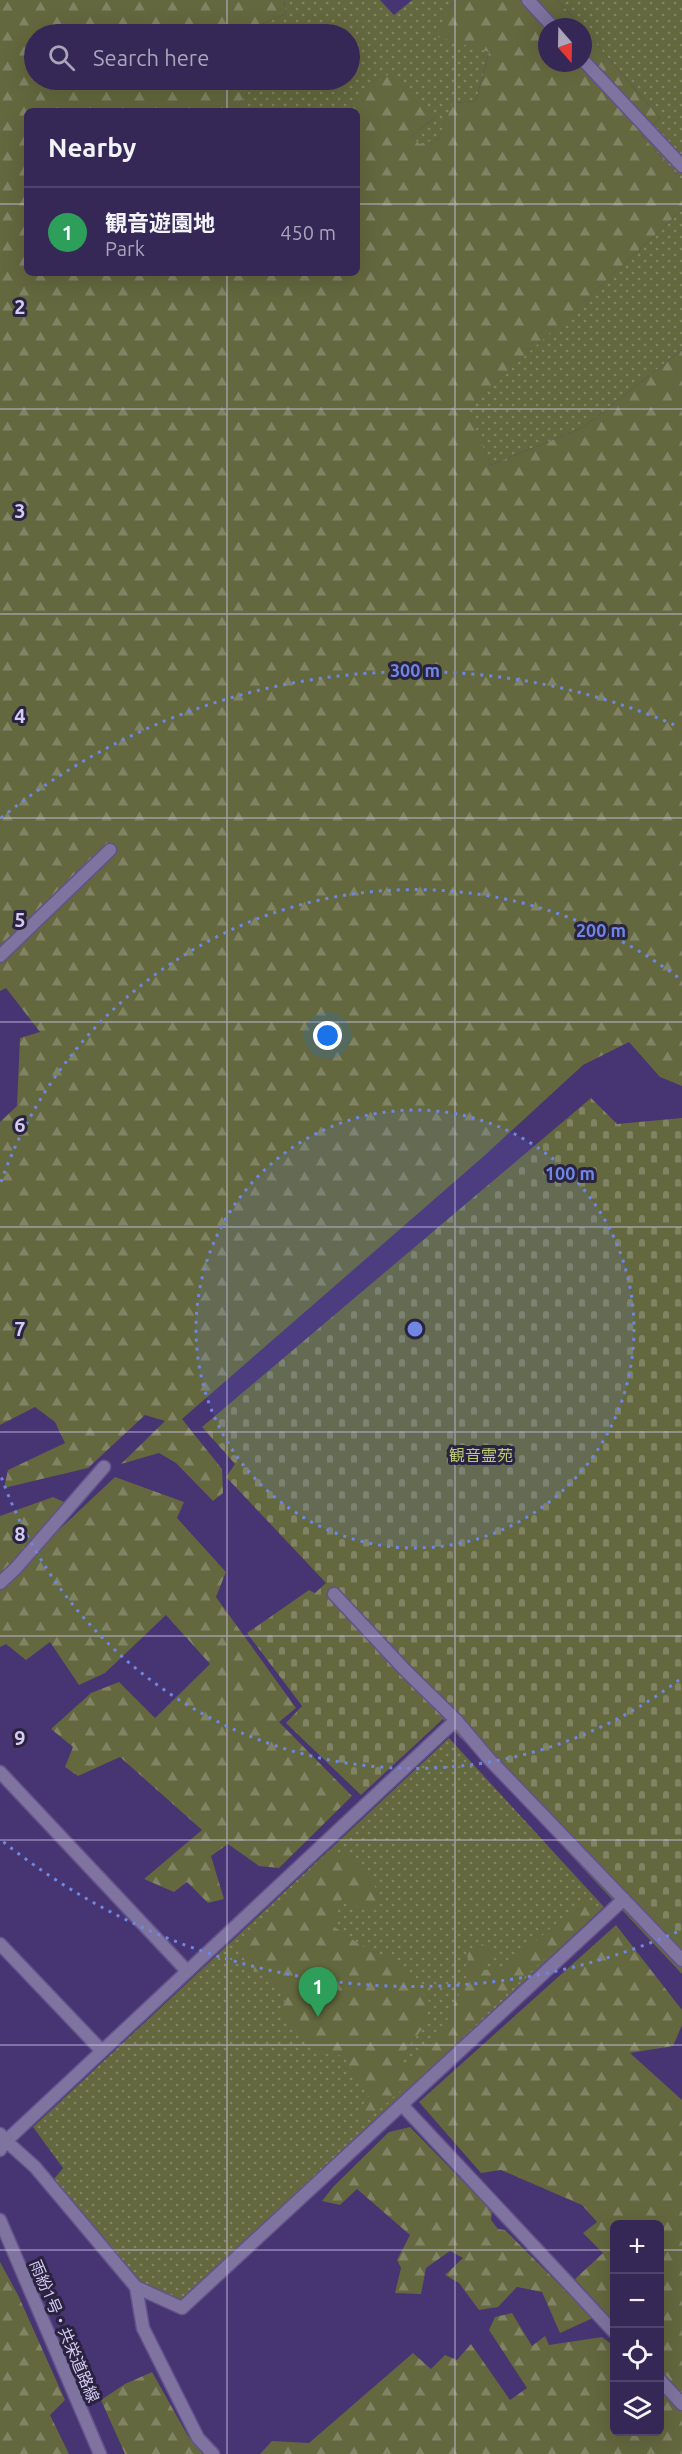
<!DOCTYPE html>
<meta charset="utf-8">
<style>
:root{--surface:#352756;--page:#3d2f5c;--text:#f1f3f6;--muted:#aaa5b9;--line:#4f446c;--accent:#d6ab8b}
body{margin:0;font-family:Ubuntu,"Noto Sans JP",sans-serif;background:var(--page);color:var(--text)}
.controls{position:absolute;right:18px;bottom:18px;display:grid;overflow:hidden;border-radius:9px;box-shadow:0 6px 24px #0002}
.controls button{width:54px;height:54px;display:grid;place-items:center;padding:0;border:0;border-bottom:2px solid var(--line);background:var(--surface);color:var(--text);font:30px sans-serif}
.compass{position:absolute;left:538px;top:18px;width:54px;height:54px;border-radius:50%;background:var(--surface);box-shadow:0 6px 24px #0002;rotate:160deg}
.you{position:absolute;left:328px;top:1036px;width:21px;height:21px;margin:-15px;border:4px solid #fff;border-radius:50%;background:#1a73e8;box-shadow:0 0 0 9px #1a73e833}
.badge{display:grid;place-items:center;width:39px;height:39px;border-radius:50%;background:var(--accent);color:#fff;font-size:20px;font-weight:700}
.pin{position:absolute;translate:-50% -50px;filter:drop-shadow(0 2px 3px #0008)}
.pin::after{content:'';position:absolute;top:32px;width:21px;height:18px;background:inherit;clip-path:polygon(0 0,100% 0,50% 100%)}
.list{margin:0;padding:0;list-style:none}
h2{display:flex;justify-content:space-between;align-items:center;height:78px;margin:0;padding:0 24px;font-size:26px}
h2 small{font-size:20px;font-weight:400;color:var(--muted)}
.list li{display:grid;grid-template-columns:39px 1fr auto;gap:18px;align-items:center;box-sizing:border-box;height:90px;padding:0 24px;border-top:2px solid var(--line)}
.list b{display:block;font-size:22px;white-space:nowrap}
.list p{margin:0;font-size:20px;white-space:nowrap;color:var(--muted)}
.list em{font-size:20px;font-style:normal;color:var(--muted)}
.icon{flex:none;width:33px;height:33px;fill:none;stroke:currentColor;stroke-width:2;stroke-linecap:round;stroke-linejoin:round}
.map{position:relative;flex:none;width:682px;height:2454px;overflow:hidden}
.search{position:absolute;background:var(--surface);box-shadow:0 6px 24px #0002;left:24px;top:24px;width:336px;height:66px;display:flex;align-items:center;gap:15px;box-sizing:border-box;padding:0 21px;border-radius:33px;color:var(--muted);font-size:22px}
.panel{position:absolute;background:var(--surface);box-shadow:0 6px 24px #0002;left:24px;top:108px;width:336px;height:168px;border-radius:9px}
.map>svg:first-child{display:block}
.green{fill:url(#green-dots)}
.forest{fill:url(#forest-firs)}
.cemetery{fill:url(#cemetery-stones)}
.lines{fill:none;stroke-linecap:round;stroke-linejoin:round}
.minor-casing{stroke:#63528b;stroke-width:15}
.tertiary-casing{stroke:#63528b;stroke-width:15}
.minor{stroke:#7e749f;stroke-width:12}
.tertiary{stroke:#7e749f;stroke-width:12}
.grid{fill:none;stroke:#d4ccf1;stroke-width:1.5;stroke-opacity:0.55}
.ring{fill:none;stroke:#6f87e3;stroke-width:3;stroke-dasharray:3 6}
.labels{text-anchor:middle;stroke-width:6;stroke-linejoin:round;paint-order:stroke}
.park-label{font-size:16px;fill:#bfcb6f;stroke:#2a233f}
.street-label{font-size:16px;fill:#d4ccf1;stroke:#2a233f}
.grid-label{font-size:20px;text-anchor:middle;font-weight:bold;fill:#d4ccf1;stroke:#2a233f;stroke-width:6;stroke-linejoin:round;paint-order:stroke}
.centre{fill:#6f87e3;stroke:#2a233f;stroke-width:3}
.ring-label{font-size:18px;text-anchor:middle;font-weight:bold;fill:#6f87e3;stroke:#2a233f;stroke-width:6;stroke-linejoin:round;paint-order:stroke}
</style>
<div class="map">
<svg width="682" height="2454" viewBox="0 0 682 2454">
<defs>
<pattern id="green-dots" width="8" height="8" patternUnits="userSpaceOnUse" patternTransform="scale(1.5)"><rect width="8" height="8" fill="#63683e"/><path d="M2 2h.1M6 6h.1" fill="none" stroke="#808364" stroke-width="1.8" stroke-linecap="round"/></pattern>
<pattern id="forest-firs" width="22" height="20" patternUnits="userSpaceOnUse" patternTransform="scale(1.5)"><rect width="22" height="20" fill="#63683e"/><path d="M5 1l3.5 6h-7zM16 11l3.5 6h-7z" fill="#808364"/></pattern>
<pattern id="cemetery-stones" width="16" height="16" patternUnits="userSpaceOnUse" patternTransform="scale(1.5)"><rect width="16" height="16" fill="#63683e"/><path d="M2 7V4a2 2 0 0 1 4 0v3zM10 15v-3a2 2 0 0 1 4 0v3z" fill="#808364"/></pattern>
</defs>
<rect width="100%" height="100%" fill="#473472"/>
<!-- green -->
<path class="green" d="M284,0H380L394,15L412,0H457L448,9L489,52L476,101L454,103L438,139L419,145L412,136L435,117L348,105L344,111H234L257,80H350V34H238L286,14Z
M558,0H682V180L642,136L660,118Z
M682,210V350L582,428L491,465L466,410Z
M449,1738L604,1907L180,2302L139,2281L54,2179L63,2168L33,2127Z"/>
<!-- forest -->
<path class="forest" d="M0,0H284L286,14L238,34H34V80H257L234,111H27V273H357V111H344L347,105L389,74L435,117L412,136L419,144L438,139L453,103L476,101L489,52L438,37L448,9L457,0H558L581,27H547V63H583V29L660,118L642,136L682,180V210L467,410L491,465L582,428L682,350V1086L660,1077L629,1042L583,1065L484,1156L182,1419L222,1469L223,1493L213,1501L176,1463L159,1453L121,1464L165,1421L145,1415L88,1468L4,1488L8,1470L65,1443L55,1422L35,1407L0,1425V1122L17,1106L20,1038L40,1032L6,988L0,991Z
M115,1477L184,1502L177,1518L226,1572L216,1597L296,1708L279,1722L352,1796L279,1868L259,1866L228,1844L211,1856L224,1899L208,1903L187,1882L174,1892L144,1879L202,1830L120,1757L78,1776L65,1767L73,1747L51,1729L91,1693L119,1682L155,1718L210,1664L166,1615L105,1673L79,1685L50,1642L26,1660L6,1644L0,1647V1516L53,1497L64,1502L17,1561L46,1542Z
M335,1853L356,1857L380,1895L370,1912L342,1899L333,1926L362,1946L400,1963L430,2003L425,2025L399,2059L403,2070L445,2030L449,2013L469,1976L467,1950L482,1944L494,1950L484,1970L505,1968L584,1899L598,1910L368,2120L356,2114L369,2096L343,2056L320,2052L280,2013L288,1993L247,1965L239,1946Z
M616,1925L682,2010V2025L673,2046L630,2053L682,2100V2454H260L272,2441L309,2443L413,2353L431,2369L445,2355L457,2360L471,2344L510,2400L527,2388L489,2330L495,2317L512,2313L532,2346L545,2336L549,2345L602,2337L614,2346V2432H660V2224H614V2322L575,2279L603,2253L583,2233L597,2222L582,2205L501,2170L481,2173L419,2102Z
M410,2127L492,2211L491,2220L498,2229L505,2230L593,2318L560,2333L542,2292L517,2287L498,2307L479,2310L459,2283L445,2275L463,2258L450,2251L426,2268L421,2294L395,2293L401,2268L397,2260L410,2235L357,2189L340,2205L322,2201L333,2187L389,2132Z
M0,2262L18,2295L65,2400L50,2415L69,2454H0Z
M152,2372L188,2436L207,2454H125L101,2400L125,2384Z"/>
<!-- cemetery -->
<path class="cemetery" d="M591,1098L617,1124L682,1118V1974L443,1719L361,1795L286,1723L302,1706L247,1633L309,1590L315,1593L326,1583L226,1477L235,1464L202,1427Z"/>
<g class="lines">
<defs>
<path id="minor" d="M528,0L553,27
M583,60L682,166
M0,956L110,850
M0,1583L16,1568L104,1467
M334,1594L405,1670L456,1720L489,1759L682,1960
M456,1720L6,2141L35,2167L136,2287L182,2308L624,1899
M0,1772L187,1971
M0,1944L102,2051
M402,2105L614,2332
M136,2287L143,2328L198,2438L213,2454
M660,2380L682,2404"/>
<path id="tertiary" d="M0,2134L6,2141L0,2150
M0,2220L100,2454"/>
</defs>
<!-- minor casing -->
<use href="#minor" class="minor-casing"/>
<!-- tertiary casing -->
<use href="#tertiary" class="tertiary-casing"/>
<!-- minor -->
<use href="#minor" class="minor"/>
<!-- tertiary -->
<use href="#tertiary" class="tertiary"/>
</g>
<!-- grid -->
<path class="grid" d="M227,0V34M455,0V2454M227,80V111M0,204H27M357,204H682M227,273V2454M0,409H682M0,614H682M0,818H682M0,1022H682M0,1227H682M0,1432H682M0,1636H682M0,1840H682M0,2045H682M0,2250H614M660,2250H682"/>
<!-- distance rings -->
<circle cx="415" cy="1329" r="219" fill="#6f87e3" fill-opacity=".12"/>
<g class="ring">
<circle cx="415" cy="1329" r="219"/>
<path d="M679 1680A439 439 0 0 1 1 1476M1 1182A439 439 0 0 1 679 978"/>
<path d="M677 1932A658 658 0 0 1 1 1840M1 818A658 658 0 0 1 677 726"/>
</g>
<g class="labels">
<!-- park labels -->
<g class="park-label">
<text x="481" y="1461">観音霊苑</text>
</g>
<!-- street labels -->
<g class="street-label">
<text transform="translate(65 2331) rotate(67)" y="6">雨紛1号・共栄道路線</text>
</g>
</g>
<g class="grid-label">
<text x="20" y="314">2</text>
<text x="20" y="518">3</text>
<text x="20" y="723">4</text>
<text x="20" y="927">5</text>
<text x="20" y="1132">6</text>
<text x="20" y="1336">7</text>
<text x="20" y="1541">8</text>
<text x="20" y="1745">9</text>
</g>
<circle cx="415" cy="1329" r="9" class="centre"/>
<g class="ring-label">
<text x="415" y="677">300 m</text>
<text x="601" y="937">200 m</text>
<text x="570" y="1180">100 m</text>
</g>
</svg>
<div class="controls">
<button>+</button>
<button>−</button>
<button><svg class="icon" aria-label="locate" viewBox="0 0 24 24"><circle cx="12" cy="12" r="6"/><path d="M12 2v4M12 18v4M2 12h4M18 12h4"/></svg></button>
<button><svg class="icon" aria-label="layers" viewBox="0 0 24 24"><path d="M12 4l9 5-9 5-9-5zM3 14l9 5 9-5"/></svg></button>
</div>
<svg class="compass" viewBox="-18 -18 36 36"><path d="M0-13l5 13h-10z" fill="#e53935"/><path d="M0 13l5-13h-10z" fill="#aaa5b9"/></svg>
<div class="you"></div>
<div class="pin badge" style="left:318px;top:2017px;background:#2e9e5b">1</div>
<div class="search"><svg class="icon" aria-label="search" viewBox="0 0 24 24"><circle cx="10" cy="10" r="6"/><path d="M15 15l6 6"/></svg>Search here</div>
<section class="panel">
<h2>Nearby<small></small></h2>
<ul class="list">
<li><span class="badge" style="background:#2e9e5b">1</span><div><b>観音遊園地</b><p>Park</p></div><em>450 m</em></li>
</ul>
</section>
</div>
